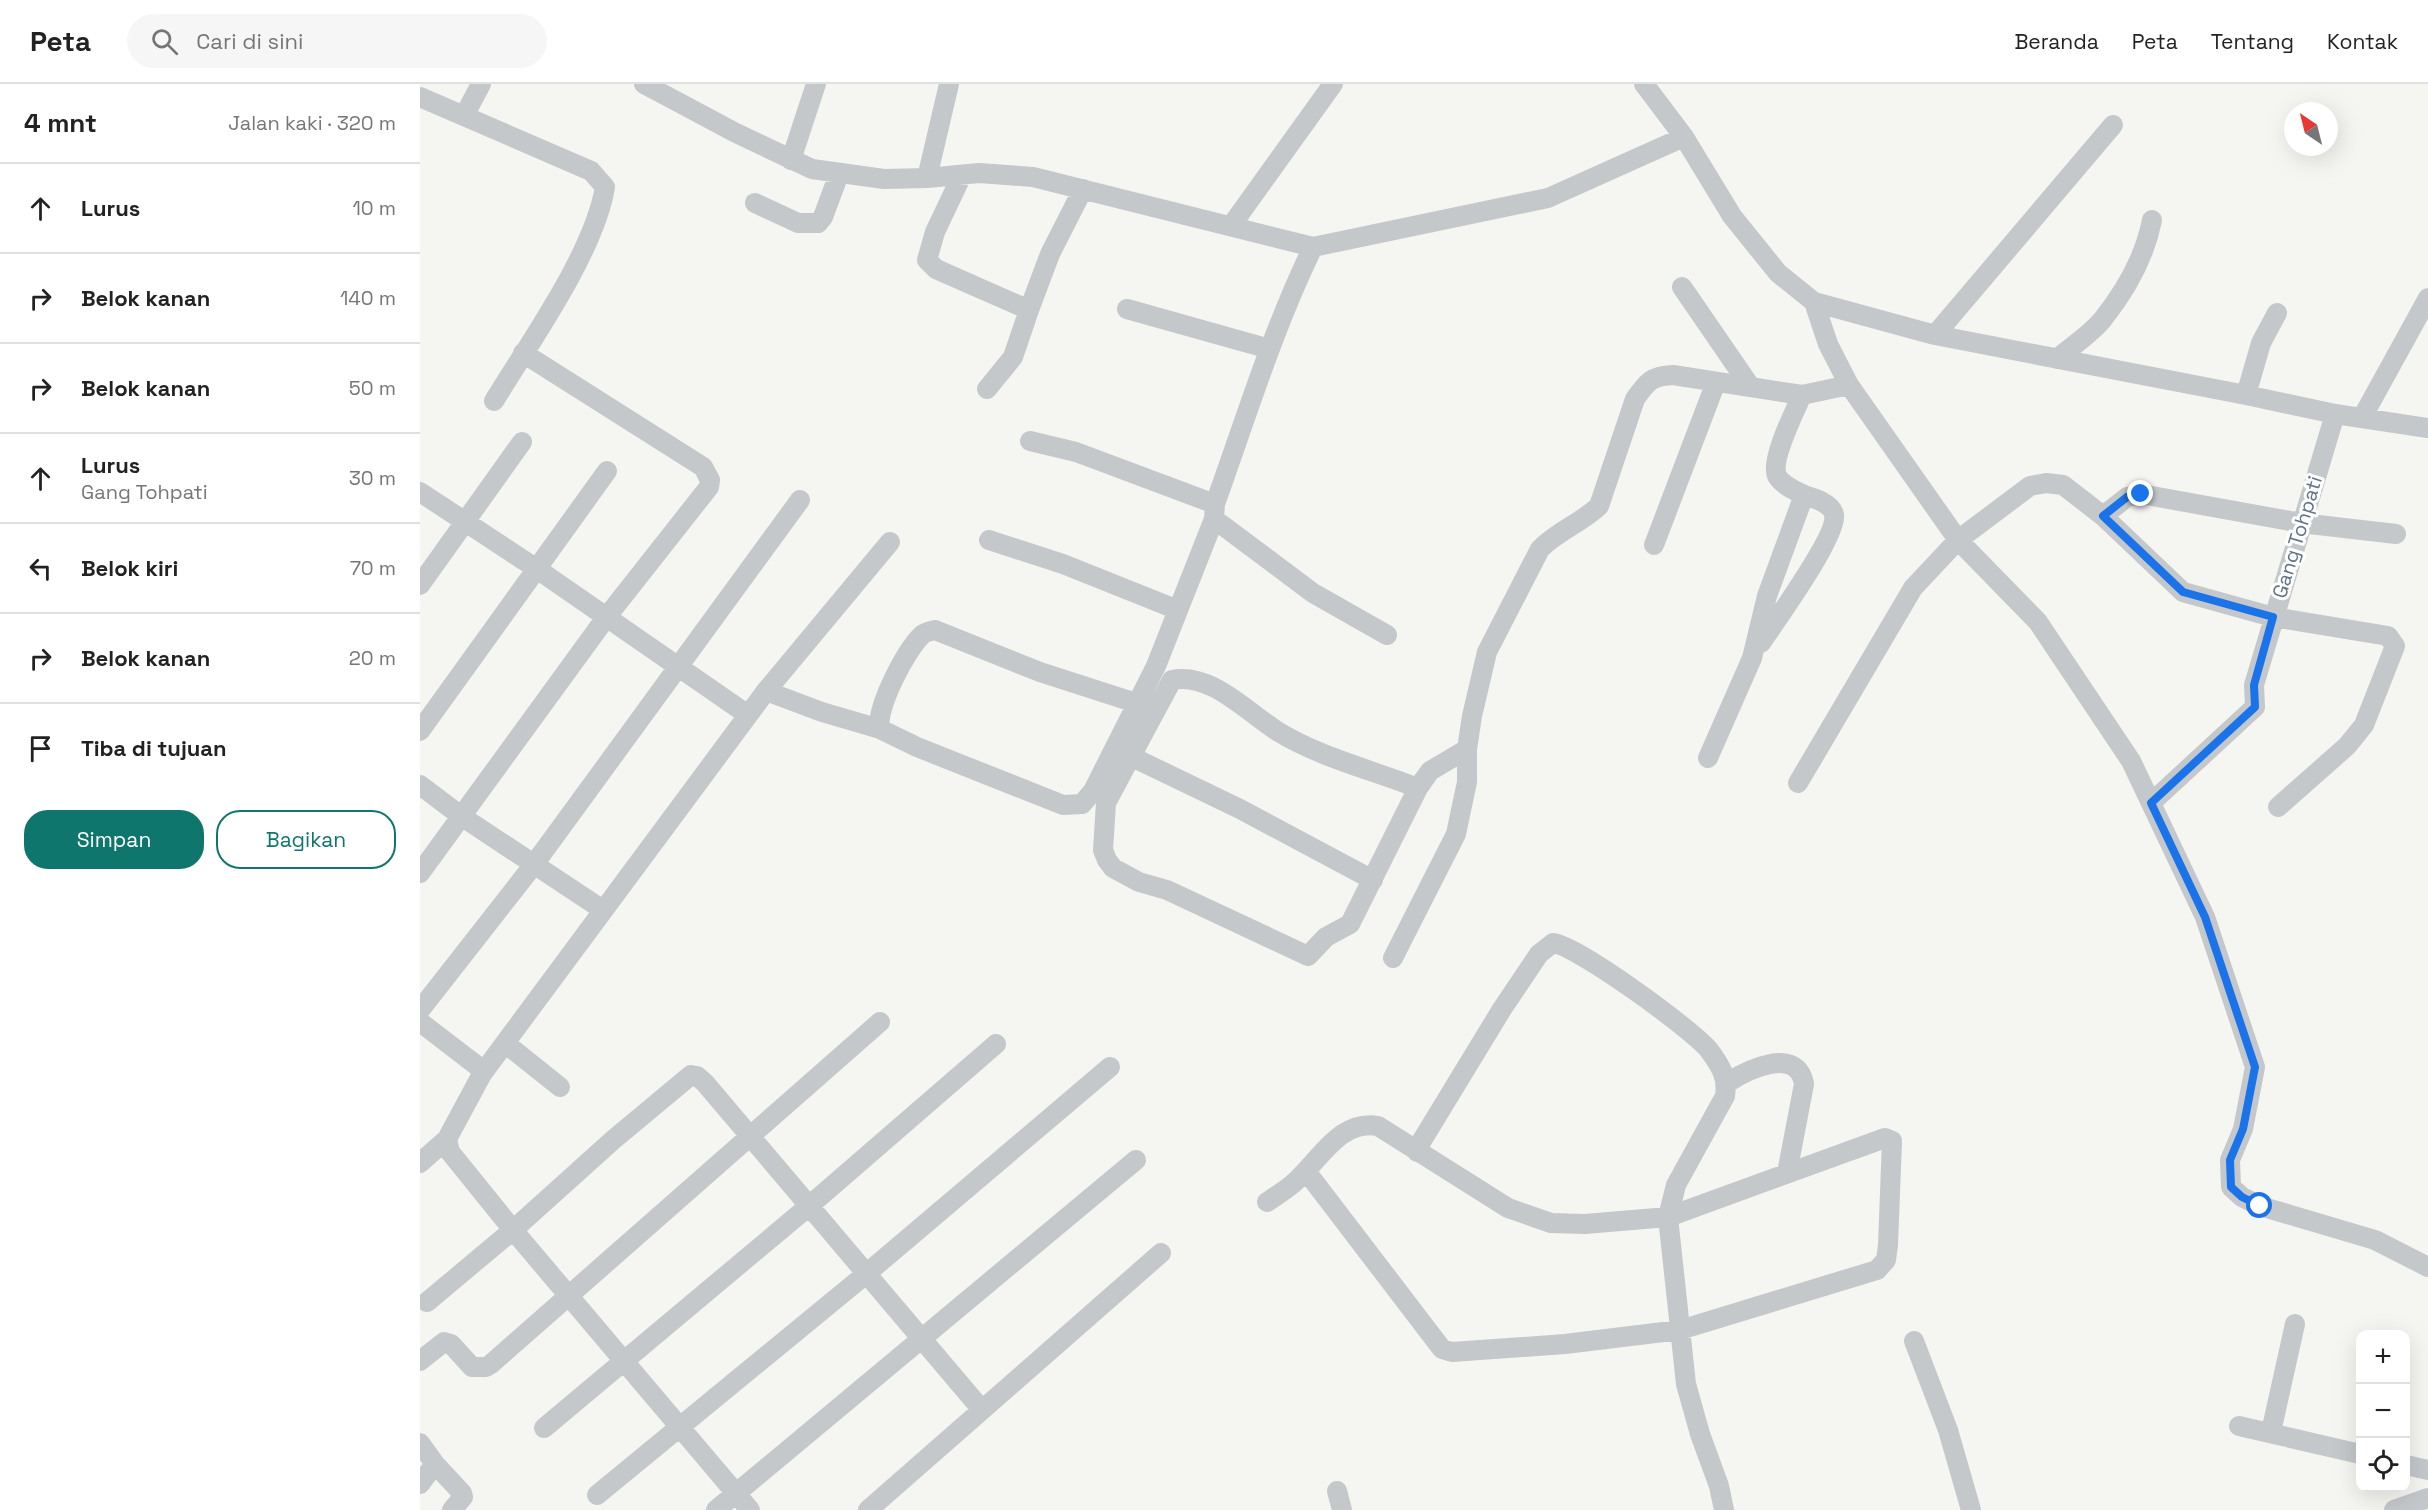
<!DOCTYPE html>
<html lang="id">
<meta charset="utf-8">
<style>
:root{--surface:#fff;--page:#f6f6f6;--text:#222;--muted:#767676;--line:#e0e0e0;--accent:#0f766e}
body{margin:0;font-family:"Space Grotesk",sans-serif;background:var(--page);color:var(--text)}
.controls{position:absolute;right:18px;bottom:18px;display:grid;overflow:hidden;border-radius:12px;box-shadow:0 6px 24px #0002}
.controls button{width:54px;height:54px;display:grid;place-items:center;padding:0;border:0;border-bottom:2px solid var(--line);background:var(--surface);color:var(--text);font:30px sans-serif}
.compass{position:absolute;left:1864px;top:18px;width:54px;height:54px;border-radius:50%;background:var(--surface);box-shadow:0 6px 24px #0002;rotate:325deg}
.stop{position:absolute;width:18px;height:18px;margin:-14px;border:4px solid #1a73e8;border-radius:50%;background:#fff}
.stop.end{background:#1a73e8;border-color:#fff;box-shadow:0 2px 6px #0008}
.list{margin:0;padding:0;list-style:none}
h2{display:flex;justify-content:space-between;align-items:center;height:78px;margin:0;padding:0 24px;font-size:26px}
h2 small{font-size:20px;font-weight:400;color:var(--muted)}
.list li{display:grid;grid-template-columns:39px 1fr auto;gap:18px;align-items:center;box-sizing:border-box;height:90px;padding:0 24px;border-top:2px solid var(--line)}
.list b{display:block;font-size:22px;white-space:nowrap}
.list p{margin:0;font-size:20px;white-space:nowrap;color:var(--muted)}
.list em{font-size:20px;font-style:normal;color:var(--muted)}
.actions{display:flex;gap:12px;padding:18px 24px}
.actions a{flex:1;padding:14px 0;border:2px solid var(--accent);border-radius:24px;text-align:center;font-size:21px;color:var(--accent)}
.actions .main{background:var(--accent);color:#fff}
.icon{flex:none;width:33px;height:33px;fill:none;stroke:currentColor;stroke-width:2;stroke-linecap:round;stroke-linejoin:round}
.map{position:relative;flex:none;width:2008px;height:1426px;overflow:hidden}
header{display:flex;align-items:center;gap:36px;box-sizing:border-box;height:84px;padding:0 30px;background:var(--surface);border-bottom:2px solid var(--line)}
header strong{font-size:28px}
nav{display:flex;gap:33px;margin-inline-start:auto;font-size:21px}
.search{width:420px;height:54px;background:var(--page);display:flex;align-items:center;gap:15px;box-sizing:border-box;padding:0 21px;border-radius:33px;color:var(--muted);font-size:22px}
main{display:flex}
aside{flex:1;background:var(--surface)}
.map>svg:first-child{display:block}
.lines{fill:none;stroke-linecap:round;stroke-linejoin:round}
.minor{stroke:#c4c8cb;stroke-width:20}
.route{stroke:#1a73e8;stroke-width:8}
.labels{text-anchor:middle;stroke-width:6;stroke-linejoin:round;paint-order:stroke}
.street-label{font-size:20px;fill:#617385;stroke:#fff}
</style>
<header>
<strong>Peta</strong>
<div class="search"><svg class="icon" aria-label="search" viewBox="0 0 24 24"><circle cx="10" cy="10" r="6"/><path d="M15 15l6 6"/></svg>Cari di sini</div>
<nav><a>Beranda</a><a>Peta</a><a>Tentang</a><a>Kontak</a></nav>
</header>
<main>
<aside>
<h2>4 mnt<small>Jalan kaki · 320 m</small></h2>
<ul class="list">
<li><svg class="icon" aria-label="ahead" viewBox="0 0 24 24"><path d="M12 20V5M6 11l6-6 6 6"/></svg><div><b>Lurus</b></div><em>10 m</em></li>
<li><svg class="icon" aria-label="right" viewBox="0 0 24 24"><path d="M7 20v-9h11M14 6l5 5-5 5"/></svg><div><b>Belok kanan</b></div><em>140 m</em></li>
<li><svg class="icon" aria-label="right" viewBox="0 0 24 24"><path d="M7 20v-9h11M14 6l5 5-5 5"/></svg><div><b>Belok kanan</b></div><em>50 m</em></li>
<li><svg class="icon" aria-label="ahead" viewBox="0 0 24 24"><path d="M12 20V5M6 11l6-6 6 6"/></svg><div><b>Lurus</b><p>Gang Tohpati</p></div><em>30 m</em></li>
<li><svg class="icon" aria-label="left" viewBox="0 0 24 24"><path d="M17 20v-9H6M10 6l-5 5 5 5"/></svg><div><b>Belok kiri</b></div><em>70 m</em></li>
<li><svg class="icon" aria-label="right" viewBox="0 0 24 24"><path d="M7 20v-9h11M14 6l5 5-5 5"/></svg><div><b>Belok kanan</b></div><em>20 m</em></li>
<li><svg class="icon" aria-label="arrive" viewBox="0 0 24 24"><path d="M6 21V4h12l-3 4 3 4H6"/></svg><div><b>Tiba di tujuan</b></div></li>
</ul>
<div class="actions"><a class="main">Simpan</a><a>Bagikan</a></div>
</aside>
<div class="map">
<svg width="2008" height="1426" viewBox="0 0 2008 1426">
<rect width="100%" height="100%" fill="#f5f5f1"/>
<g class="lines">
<!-- minor -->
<path class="minor" d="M224,0L316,49L392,85L464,95L507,94L559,89L613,93L893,163L1128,114L1264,53
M1224,0L1264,53L1312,132L1358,189L1394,218L1515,251L1826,311L1915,330L2008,344
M0,13L171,87L185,103C174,169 110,258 74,317
M44,32L61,0
M371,76L396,0
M542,91L515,148L507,176L516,185L609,226L630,170L663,105
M507,94L529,0
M335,119L378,139H398L403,133L419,90
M811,142L913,0
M1262,203L1330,302
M1394,218L1408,260L1429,301L1538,456L1618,538L1711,677L1785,833L1835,983L1823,1045L1810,1076L1811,1103L1822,1113L1840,1122L1955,1156L2008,1183
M707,225L850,265
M1515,251L1693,41
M1637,275C1652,262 1671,250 1683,235C1706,206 1725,172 1732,136
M567,305L593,273L609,226
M1826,311L1841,259L1857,229
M1943,332L2008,214
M610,357L656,368L795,420
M0,408L117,485L328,631
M1683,432L1707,413L1721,410L1881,439L1976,450
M794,435L893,509L967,551
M569,456L643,480L758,526
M1234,461L1296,298
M0,501L102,358
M1341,559C1355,538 1418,451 1414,431C1412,419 1394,414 1384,411
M716,619L620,588L515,546C510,547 505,548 502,551C486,566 455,625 460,645L497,663L643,721L662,720L673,707L736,582L794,435L795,420C826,334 853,245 893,163
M460,645L402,628L346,607L470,458
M0,647L187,387
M710,672L820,725L953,796
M1288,674L1332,574L1347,512L1384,411C1376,407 1362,401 1357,392C1350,376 1375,327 1382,311
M1378,699L1493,504L1538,456L1610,402L1626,399L1643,401L1683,432L1763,508L1853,533L1968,552L1975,562L1944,641L1927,662L1858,723
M0,701L41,732L183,826
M998,704C952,686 899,673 857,647C826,627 790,588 752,596L686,719L683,766L687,776L693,784L719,798L747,806L888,872L906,853L930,840L998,704L1010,687L1047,665
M1731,719L1835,623L1834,601L1915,330
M0,789L185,535L289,403L290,396L283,383L103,269
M973,874L1036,750L1047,698V665L1052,632L1067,568L1120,465C1138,447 1161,439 1179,422L1215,315C1227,298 1231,292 1253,291L1382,311L1429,301
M0,926L115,779L380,416
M0,938L60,984L62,990L27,1055L30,1068L93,1146L7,1218
M85,959L140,1003
M62,990L346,607
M1307,999C1327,986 1377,961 1384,1000L1367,1089
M997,1068L1001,1058L1082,925L1119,870L1133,859C1156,861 1272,945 1289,966C1300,981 1308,993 1305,1012L1256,1101L1248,1133L1266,1300L1280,1350L1299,1402L1304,1426
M0,1079L27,1055
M847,1118C857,1111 868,1105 877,1096C901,1074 921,1035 958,1042L1088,1124L1131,1139L1165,1140L1248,1133L1465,1054L1472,1057L1468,1161L1466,1176L1457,1186L1260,1246L1145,1260L1032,1268L1022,1265L886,1087
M1494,1257L1528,1346L1551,1426
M0,1277L24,1258L31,1260L52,1283H66L71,1280L460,938
M1819,1342L1940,1370
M124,1344L389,1122L576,960
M1851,1348L1875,1240
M0,1359L15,1380L0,1400
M15,1380L42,1409L43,1413L32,1426
M1986,1381L2008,1386
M917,1407L922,1426
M177,1411L446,1190L690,983
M296,1426L716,1076
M330,1426L93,1146L193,1056L271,991L277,992L285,999L562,1326
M448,1426L741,1169
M1974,1426L2008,1414"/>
</g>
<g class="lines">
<!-- route -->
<path class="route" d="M1721,410L1707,413L1683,432L1763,508L1853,533L1834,601L1835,623L1731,719L1785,833L1835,983L1823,1045L1810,1076L1811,1103L1822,1113L1840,1122"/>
</g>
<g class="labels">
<!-- street labels -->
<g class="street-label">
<text transform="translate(1877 453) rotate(-73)" y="7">Gang Tohpati</text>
</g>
</g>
</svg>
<div class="controls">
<button>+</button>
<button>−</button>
<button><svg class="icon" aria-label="locate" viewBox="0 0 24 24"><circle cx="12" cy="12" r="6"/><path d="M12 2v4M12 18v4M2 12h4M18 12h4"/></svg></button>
</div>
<svg class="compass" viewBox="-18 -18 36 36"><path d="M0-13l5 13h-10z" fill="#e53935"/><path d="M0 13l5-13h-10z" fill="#767676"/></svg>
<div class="stop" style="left:1840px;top:1122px"></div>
<div class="stop end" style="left:1721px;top:410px"></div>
</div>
</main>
